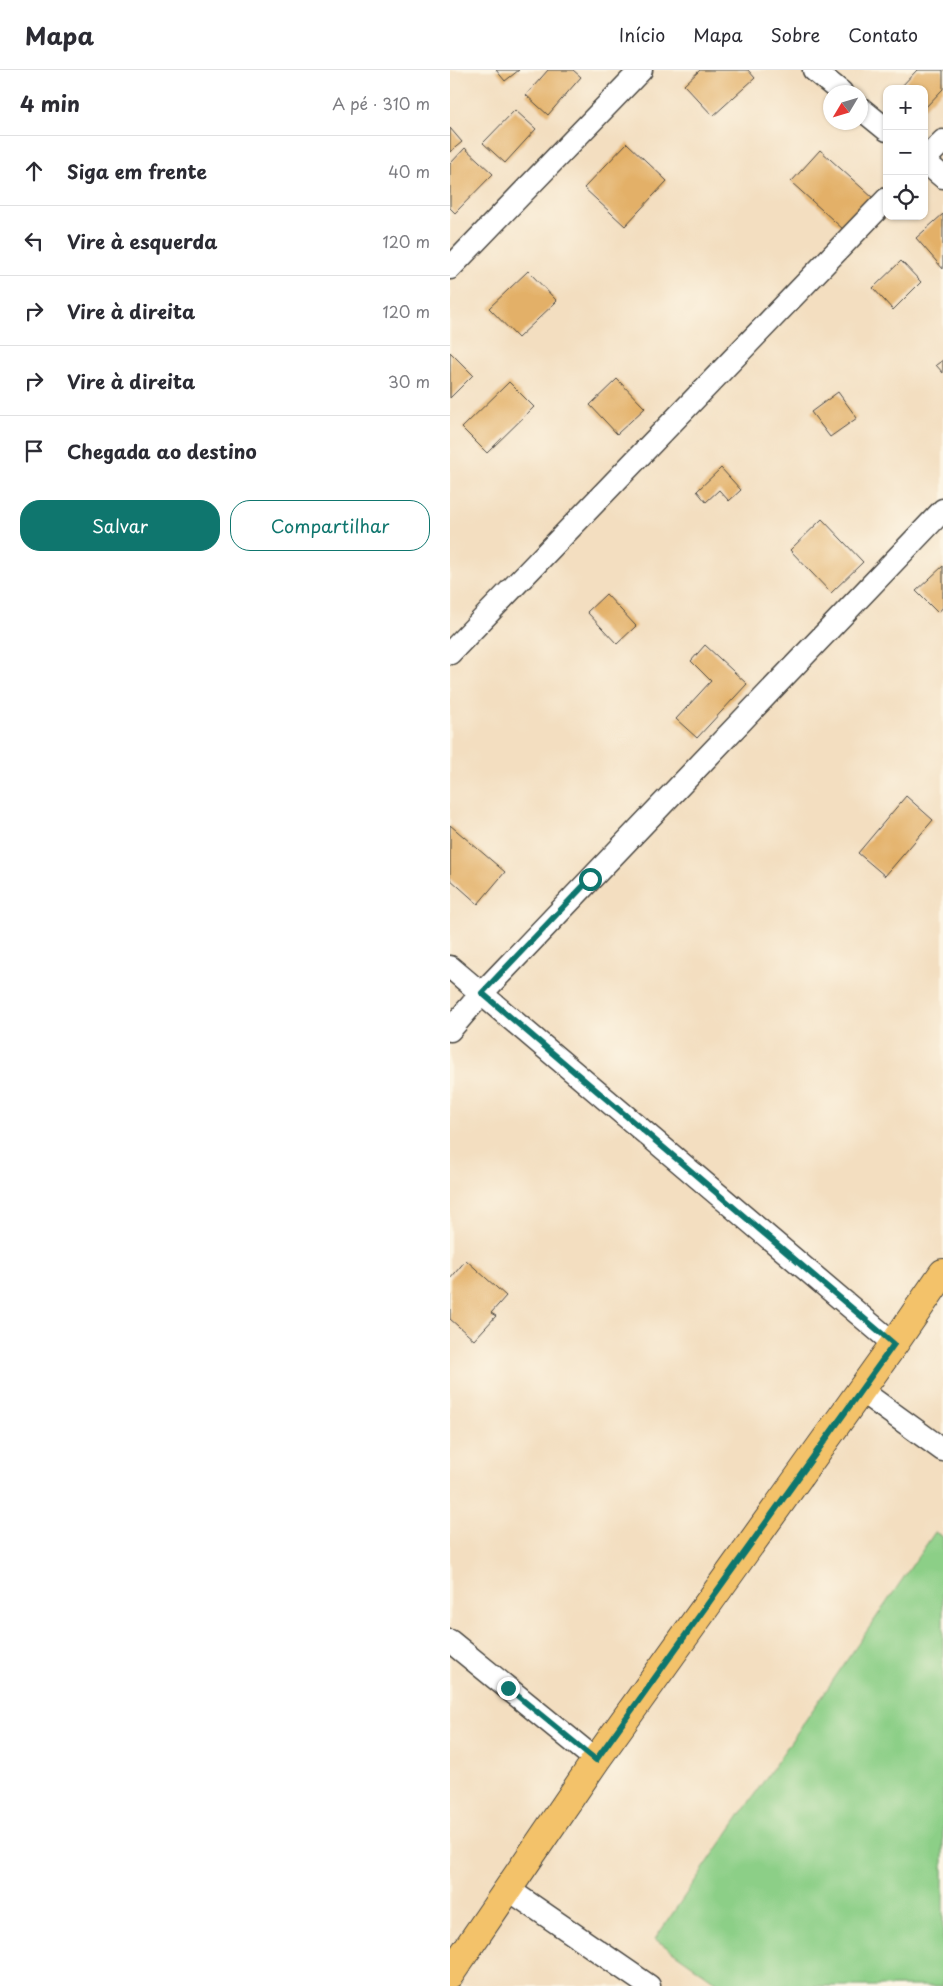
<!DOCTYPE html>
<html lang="pt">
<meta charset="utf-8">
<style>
:root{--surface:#fff;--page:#f2f2f3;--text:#2b2b33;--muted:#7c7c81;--line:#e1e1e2;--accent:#0f766e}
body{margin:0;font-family:"Playpen Sans",sans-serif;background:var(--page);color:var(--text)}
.controls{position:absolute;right:15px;top:15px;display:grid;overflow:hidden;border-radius:10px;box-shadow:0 1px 4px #0004}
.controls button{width:45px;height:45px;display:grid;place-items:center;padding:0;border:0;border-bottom:1px solid var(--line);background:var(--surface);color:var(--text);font:25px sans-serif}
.compass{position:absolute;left:373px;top:15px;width:45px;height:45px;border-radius:50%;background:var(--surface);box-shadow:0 1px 4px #0004;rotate:232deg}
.stop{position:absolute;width:15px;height:15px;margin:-11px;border:4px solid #0f766e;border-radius:50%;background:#fff}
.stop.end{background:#0f766e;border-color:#fff;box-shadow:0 1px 5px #0008}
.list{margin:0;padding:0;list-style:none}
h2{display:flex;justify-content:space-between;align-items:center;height:65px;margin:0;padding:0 20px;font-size:21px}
h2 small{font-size:16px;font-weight:400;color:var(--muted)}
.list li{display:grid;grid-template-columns:32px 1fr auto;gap:15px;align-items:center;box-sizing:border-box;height:70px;padding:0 20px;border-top:1px solid var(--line)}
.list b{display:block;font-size:19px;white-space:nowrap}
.list em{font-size:16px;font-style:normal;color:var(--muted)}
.actions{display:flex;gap:10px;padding:15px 20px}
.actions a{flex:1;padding:11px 0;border:1px solid var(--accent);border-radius:20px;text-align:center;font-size:18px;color:var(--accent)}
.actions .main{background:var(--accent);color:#fff}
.icon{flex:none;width:28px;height:28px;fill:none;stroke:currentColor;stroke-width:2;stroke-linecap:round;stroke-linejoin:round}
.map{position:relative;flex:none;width:493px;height:1916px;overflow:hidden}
header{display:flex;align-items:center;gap:30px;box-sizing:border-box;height:70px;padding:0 25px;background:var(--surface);border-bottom:1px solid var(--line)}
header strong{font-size:24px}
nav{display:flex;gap:28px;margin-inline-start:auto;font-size:18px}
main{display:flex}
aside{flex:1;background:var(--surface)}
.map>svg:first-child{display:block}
.green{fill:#8ccf87;stroke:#5c7d59}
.building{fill:#e3b068}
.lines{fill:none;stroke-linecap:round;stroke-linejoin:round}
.street-casing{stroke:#494641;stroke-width:25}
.primary-casing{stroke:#494641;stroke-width:30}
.street{stroke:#fff;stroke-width:22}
.primary{stroke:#f3c26a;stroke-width:28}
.route{stroke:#0f766e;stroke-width:6}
</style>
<header>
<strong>Mapa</strong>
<nav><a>Início</a><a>Mapa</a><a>Sobre</a><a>Contato</a></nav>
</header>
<main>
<aside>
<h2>4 min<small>A pé · 310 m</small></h2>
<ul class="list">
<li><svg class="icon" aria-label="ahead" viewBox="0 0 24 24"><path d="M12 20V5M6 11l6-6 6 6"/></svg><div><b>Siga em frente</b></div><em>40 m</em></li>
<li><svg class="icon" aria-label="left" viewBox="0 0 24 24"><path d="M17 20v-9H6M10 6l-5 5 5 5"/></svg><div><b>Vire à esquerda</b></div><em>120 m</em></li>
<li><svg class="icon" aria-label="right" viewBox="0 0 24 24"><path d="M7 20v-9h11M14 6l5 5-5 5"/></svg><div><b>Vire à direita</b></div><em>120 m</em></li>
<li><svg class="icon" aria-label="right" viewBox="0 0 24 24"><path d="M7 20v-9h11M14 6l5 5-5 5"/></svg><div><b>Vire à direita</b></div><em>30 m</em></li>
<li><svg class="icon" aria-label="arrive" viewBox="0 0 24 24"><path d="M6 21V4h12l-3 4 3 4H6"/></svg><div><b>Chegada ao destino</b></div></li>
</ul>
<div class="actions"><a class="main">Salvar</a><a>Compartilhar</a></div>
</aside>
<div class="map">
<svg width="493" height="1916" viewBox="0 0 493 1916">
<rect width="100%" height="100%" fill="#fcf5e5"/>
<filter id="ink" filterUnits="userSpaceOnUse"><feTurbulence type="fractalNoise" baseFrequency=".02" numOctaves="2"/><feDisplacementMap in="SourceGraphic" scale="10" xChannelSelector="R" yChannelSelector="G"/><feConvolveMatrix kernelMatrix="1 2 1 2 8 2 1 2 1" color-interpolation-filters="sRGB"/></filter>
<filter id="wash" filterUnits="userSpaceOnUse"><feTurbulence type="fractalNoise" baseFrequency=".0096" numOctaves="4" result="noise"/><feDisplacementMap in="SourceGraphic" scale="20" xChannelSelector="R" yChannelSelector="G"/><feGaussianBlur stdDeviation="1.12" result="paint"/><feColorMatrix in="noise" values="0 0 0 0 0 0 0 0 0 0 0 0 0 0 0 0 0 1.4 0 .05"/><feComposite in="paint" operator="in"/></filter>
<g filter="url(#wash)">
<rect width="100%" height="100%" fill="#f3dec0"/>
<!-- green -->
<path class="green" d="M485,1462L493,1467V1916H272L205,1869Z"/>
<g id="blocks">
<!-- building -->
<path class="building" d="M46,0H69L55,11Z
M98,0H123L131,7L98,45L76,25Z
M250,0H298L305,8L263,46L234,15Z
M467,0H493V19L474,39V19H449Z
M65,40L86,59L55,93L33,73Z
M0,58L12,72L0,82Z
M177,73L217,111L175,156L134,118Z
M15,78L43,104L5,143L0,138V94Z
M370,80L423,128L394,160L341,112Z
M493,144V199L466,168Z
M451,191L471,212L443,240L423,218Z
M78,201L107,231L68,268L39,238Z
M0,282L23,305L0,328Z
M493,290V303L486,295Z
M167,309L195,338L167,364L140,335Z
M59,312L84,337L37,383L12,358Z
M388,322L407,348L380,367L361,342Z
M271,398L291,420L279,431L269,420L256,432L247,421Z
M372,449L413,492L381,523L340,480Z
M493,496V537L488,543L466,521Z
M156,524L186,556L167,574L137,542Z
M255,575L297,614L247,668L226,649L261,611L241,591Z
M456,726L483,750L435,806L408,783Z
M0,755L55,802L28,834L0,809Z
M16,1190L56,1226L41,1243L46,1246L24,1270L0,1249V1209Z"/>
</g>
</g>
<g filter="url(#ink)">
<use href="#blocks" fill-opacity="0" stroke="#494641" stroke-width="1"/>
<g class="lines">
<defs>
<path id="street" d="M364,0L391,22
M410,38L437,60
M474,90L493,71
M474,91L493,107
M0,198L191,0
M0,583L437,129
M0,897L444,1274
M0,960L32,923L493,440
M410,1320L493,1380
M0,1571L146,1690
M58,1819L199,1916"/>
<path id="primary" d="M0,1904L146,1690L444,1274L493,1203"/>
</defs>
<!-- street casing -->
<use href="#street" class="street-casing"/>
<!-- primary casing -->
<use href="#primary" class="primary-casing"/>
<!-- street -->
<use href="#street" class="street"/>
<!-- primary -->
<use href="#primary" class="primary"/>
</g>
</g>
<g class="lines" filter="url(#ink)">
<!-- route -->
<path class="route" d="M58,1618L146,1690L444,1274L32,923L140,809"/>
</g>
</svg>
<div class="controls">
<button>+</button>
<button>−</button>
<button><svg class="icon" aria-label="locate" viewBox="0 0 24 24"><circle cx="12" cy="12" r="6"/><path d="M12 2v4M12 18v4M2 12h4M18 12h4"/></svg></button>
</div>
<svg class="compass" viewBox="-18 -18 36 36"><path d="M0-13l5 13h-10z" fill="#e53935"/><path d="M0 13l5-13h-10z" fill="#7c7c81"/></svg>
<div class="stop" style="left:140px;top:809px"></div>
<div class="stop end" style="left:58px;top:1618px"></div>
</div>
</main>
